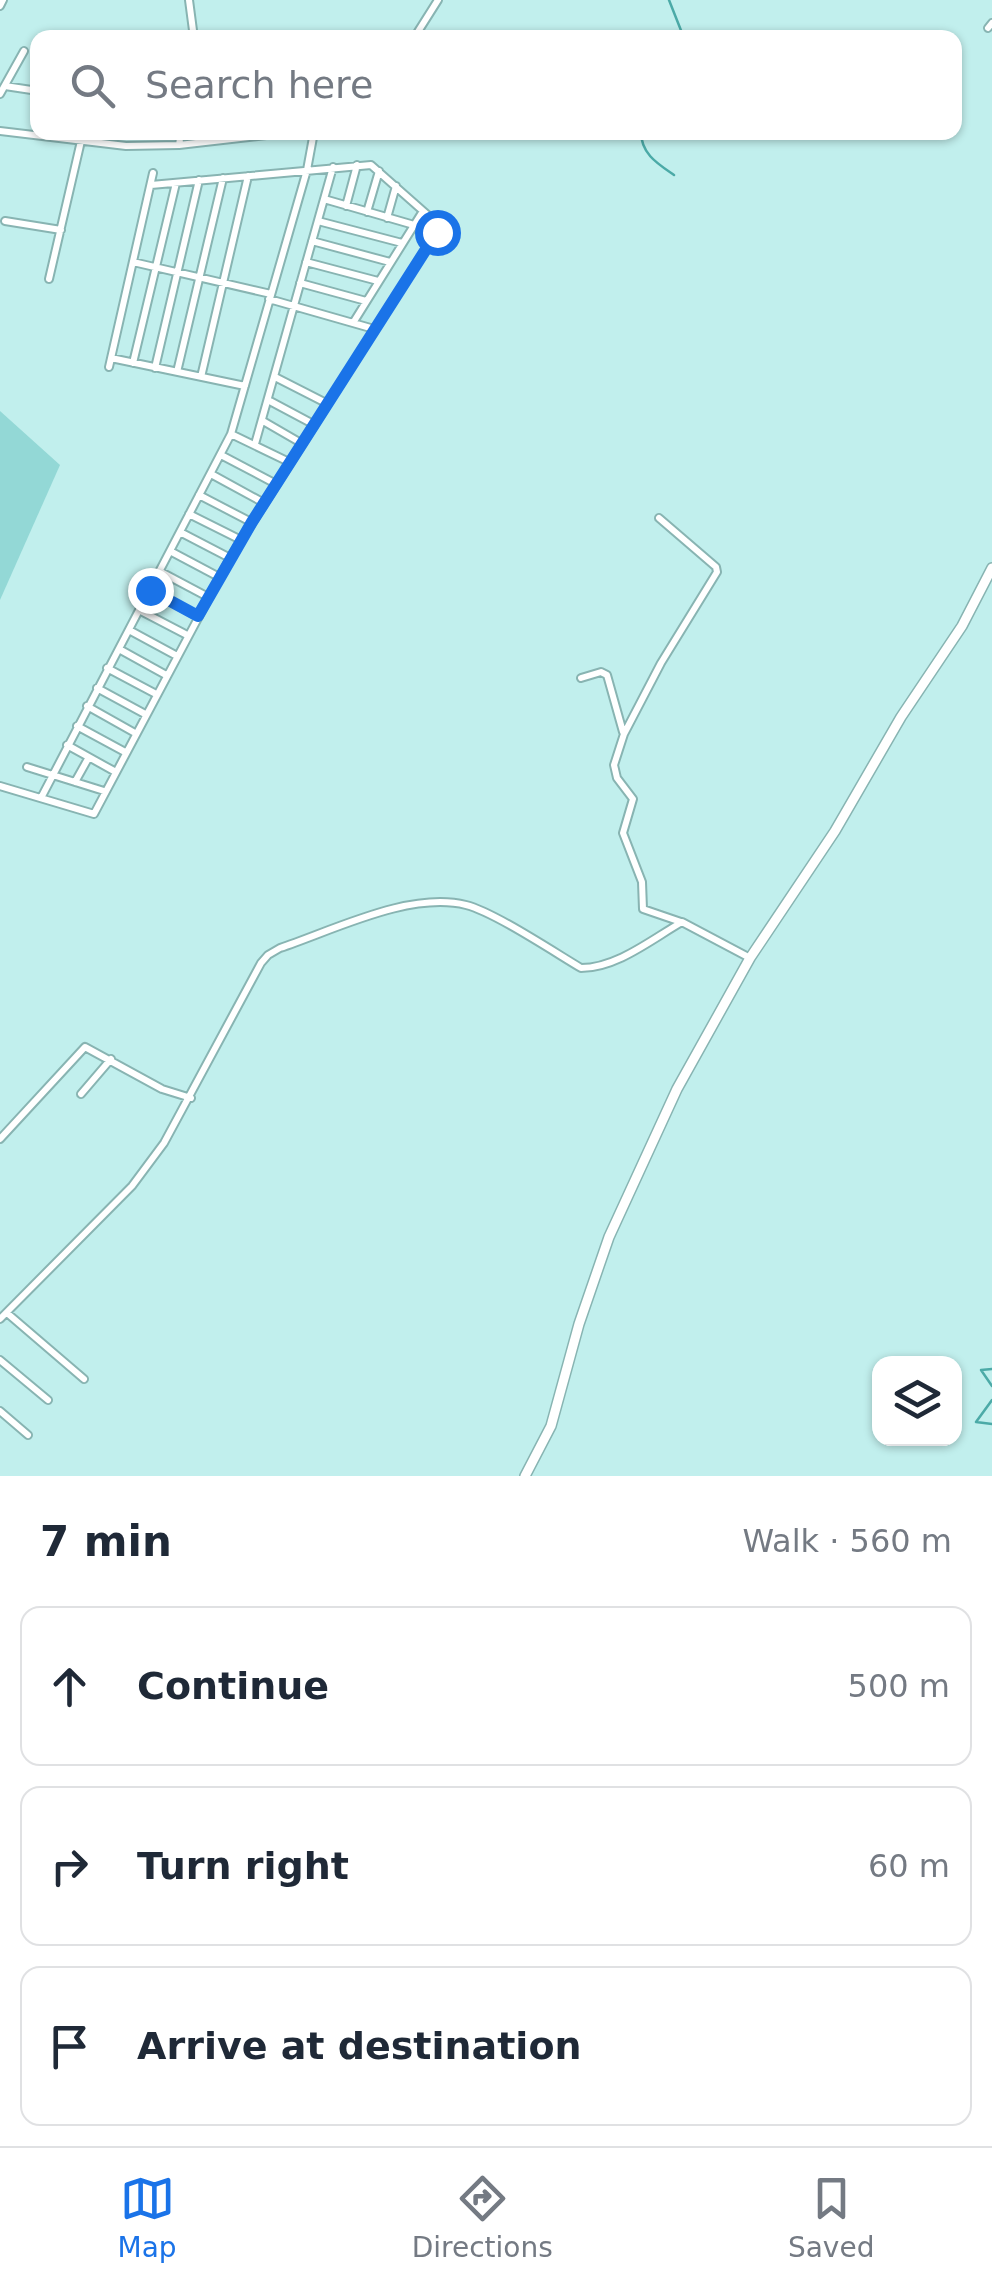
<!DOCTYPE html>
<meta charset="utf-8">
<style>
:root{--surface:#fff;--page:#f2f2f3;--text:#1f2937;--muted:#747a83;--line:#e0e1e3;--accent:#1a73e8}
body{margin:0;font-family:"DejaVu Sans",sans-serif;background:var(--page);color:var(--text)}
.controls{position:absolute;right:30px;bottom:30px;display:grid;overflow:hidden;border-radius:20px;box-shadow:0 2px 8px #0004}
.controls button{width:90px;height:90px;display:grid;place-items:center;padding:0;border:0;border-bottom:2px solid var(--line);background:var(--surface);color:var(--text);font:50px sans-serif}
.stop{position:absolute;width:30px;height:30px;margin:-22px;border:8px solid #1a73e8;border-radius:50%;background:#fff}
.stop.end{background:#1a73e8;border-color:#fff;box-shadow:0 2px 10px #0008}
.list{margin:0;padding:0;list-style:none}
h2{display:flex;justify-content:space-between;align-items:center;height:130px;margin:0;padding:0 40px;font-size:42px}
h2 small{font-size:32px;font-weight:400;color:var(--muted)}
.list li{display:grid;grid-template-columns:65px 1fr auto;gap:30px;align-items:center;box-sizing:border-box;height:160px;margin:0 20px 20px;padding:0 20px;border:2px solid var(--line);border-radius:20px}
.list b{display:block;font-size:38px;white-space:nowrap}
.list em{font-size:32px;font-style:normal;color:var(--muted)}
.icon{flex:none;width:55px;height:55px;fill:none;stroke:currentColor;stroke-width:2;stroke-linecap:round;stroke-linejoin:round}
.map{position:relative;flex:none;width:992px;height:1476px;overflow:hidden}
.search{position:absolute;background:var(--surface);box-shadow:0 2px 8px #0004;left:30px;right:30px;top:30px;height:110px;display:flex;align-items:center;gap:25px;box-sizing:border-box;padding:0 35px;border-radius:20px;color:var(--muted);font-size:38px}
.sheet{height:670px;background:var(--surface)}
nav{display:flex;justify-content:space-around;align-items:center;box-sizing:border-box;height:140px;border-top:2px solid var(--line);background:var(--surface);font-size:28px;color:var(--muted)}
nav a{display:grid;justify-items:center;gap:5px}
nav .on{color:var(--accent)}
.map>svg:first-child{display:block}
.green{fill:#93d8d6}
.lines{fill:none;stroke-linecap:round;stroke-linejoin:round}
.stream{stroke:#4baaa7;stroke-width:2.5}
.street-casing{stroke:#88b4b2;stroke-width:10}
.secondary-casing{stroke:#88b4b2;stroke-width:12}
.street{stroke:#fff;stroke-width:6}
.secondary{stroke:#fff;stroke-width:9}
.route{stroke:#1a73e8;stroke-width:12}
</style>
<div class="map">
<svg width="992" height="1476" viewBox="0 0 992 1476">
<rect width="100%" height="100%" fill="#c1efed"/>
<!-- green -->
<path class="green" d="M0,411L60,465L0,600Z"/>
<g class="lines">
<!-- stream -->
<path class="stream" d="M669,0L684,38
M641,132C641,154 658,164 674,175
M992,1369L981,1370L992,1386
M992,1400L976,1422L992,1424"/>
<defs>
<path id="street" d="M189,0L194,38
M0,6L3,0
M988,28L992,23
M414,38L438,0
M5,86L38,91
M0,94L24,51
M0,131L126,146L179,145L292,132
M179,145L181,132
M324,199L414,225
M346,206L357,165
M367,212L379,171
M387,218L396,186
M5,221L61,230
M318,221L402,243
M312,241L390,262
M133,262L271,294
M306,262L378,281
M49,279L81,141
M300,283L366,301
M269,299L374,329
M353,323L423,211
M111,358L245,386
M133,363L176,183
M109,367L153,173
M155,368L199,180
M177,372L223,178
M201,377L248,176
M275,377L326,403
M268,400L313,424
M263,421L301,443
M231,434L289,462
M255,444L333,167
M221,455L276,484
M211,474L264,503
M199,495L251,522
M189,514L241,540
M659,518L716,567L717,572L661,663L624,734L614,765L617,778L633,799L623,833L642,882L643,909L681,922
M180,532L230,558
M170,551L219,577
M159,571L208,597
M150,590L197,616
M139,610L187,635
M129,630L177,656
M119,649L166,675
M107,668L156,694
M581,678L601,672L607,675L623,732
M97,688L145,714
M87,706L135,733
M77,726L125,752
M67,745L114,771
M27,767L104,791
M75,782L89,757
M0,786L94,814L230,558L437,232L431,218L371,165L151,185
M41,798L231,434L307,170L314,132
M81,1094L111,1059
M0,1139L85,1047L162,1089L191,1098
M7,1313L84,1379
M0,1319L132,1186L164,1143L261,963L268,955L280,948C334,930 410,891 466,905C494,912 554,952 581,968C617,968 652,939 682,922L750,958
M0,1360L48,1400
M0,1411L28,1435"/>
<path id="secondary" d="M525,1476L551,1426L579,1324L609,1237L677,1089L750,958L835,831L901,717L962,626L992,568"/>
</defs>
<!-- street casing -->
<use href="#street" class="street-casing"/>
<!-- secondary casing -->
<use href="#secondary" class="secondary-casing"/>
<!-- street -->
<use href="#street" class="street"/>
<!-- secondary -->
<use href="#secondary" class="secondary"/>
</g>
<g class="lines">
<!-- route -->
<path class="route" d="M150,590L198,616L252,522L437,232"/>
</g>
</svg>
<div class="controls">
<button><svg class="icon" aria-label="layers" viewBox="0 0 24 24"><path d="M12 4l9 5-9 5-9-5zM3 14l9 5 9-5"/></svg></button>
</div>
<div class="stop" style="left:437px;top:232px"></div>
<div class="stop end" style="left:150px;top:590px"></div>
<div class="search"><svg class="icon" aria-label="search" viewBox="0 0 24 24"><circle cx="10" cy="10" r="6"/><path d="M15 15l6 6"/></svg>Search here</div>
</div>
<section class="sheet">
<h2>7 min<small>Walk · 560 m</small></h2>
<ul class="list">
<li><svg class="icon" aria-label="ahead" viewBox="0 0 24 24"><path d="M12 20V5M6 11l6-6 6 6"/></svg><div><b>Continue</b></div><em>500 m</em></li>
<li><svg class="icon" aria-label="right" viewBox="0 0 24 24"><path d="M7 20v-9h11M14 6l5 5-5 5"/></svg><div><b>Turn right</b></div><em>60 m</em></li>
<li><svg class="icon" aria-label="arrive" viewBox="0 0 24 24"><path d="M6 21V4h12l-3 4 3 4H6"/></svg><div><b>Arrive at destination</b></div></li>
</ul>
</section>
<nav>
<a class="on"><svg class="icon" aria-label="map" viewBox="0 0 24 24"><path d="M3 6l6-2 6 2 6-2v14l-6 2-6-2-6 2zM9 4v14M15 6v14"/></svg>Map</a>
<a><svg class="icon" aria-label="directions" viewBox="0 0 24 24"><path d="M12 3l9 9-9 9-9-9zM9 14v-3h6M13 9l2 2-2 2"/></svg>Directions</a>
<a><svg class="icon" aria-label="saved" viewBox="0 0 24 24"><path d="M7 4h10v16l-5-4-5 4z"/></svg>Saved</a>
</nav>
